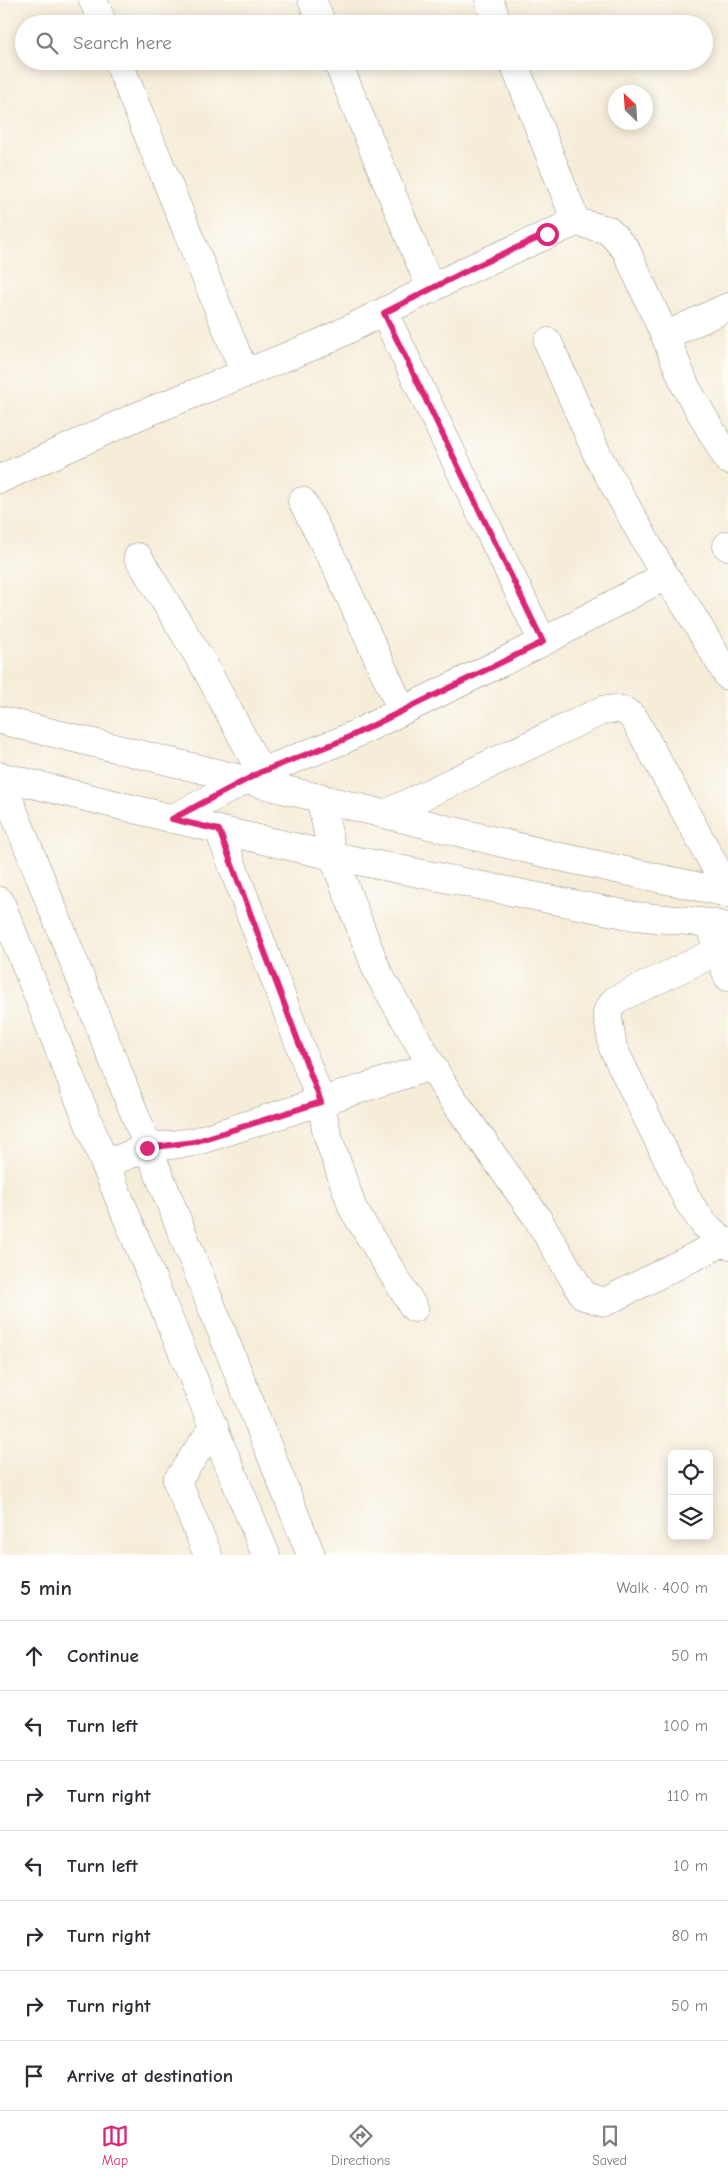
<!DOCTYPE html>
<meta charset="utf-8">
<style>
:root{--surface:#fff;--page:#f7f7f7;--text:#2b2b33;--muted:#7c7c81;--line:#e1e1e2;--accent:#db2777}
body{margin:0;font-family:"Comic Neue",sans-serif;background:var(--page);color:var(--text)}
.controls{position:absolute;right:15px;bottom:15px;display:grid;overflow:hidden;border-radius:8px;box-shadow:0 2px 12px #0003}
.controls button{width:45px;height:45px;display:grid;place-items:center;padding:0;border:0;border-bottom:1px solid var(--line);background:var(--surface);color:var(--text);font:25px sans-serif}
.compass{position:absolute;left:608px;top:85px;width:45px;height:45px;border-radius:50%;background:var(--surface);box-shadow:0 2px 12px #0003;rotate:335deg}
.stop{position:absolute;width:15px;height:15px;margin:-11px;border:4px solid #db2777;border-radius:50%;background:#fff}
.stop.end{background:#db2777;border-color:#fff;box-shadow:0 1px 5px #0008}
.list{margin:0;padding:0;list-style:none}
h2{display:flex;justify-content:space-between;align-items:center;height:65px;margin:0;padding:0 20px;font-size:21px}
h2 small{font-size:16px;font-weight:400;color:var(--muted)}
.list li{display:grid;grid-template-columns:32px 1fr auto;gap:15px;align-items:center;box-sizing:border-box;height:70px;padding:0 20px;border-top:1px solid var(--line)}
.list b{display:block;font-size:19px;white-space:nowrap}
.list em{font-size:16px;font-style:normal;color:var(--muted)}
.icon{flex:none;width:28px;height:28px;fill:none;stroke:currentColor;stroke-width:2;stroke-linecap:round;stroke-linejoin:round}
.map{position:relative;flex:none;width:728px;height:1555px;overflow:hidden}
.search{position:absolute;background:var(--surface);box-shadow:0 2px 12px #0003;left:15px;right:15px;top:15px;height:55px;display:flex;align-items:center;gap:12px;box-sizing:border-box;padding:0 18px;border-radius:28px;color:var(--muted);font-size:19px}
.sheet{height:555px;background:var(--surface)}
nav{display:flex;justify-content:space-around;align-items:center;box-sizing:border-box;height:70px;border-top:1px solid var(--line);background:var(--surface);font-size:14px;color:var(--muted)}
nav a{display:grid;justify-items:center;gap:2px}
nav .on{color:var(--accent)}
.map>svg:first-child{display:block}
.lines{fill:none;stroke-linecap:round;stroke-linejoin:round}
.street-casing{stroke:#908c82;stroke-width:29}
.street{stroke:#fff;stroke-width:28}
.route{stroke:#db2777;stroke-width:6}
</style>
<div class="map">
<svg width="728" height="1555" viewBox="0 0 728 1555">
<rect width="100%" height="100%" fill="#fdfcf7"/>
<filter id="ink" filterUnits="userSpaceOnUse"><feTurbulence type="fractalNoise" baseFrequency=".02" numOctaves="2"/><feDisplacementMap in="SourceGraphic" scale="10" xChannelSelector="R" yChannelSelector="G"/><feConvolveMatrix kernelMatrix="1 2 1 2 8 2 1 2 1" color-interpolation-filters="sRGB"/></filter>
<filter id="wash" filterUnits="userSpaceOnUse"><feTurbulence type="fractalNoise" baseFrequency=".0096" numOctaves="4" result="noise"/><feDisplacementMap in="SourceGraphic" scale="20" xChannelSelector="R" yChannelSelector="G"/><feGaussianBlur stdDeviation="1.12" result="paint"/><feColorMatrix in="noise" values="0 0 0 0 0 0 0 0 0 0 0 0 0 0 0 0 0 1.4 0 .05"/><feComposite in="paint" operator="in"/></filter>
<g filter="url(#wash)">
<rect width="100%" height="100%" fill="#f6edd9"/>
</g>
<g filter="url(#ink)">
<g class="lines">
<defs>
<path id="street" d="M93,0L103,24
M312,0L322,24
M489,0L498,24
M118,61L245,374
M337,61L431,289
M513,61L576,222
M384,313L543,642
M665,336L728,307
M548,342L598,456L665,576L688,609L728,676
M0,479L138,416L323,342L474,267L576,222L608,230L626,250L665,336L686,387L728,460
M302,501L336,566L402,711
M727,546L728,545
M138,557L205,667L261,772
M0,720L556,856L728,893
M0,776L219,830L333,856L634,916L710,923L728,927
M0,777L311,1555
M320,797L333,856L378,973L445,1088L536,1216L584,1296L605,1302L725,1241
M385,814L603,710C619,708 625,708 635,720L723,881
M172,819L261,772L343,740L543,642L665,576
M219,830L321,1102L327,1134L353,1209L414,1308
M0,901L105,1164L266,1555
M712,933L728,977
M718,951L615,1000L607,1012L613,1048L689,1203L704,1224L728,1245
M105,1164L147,1148L194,1142L432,1066
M208,1555L177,1481L214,1426"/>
</defs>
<!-- street casing -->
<use href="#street" class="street-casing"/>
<!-- street -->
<use href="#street" class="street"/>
</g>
</g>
<g class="lines" filter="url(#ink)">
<!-- route -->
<path class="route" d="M147,1148L194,1142L321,1102L219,830L172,819L261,772L343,740L543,642L384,313L474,267L547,234"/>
</g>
</svg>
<div class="controls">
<button><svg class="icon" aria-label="locate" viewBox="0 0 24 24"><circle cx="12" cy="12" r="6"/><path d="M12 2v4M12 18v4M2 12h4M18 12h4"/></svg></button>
<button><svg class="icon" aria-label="layers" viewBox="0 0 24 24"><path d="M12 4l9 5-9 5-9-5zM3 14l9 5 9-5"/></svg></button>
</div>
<svg class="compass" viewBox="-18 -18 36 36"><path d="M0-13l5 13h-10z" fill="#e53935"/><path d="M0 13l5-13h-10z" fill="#7c7c81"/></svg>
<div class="stop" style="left:547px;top:234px"></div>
<div class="stop end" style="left:147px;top:1148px"></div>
<div class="search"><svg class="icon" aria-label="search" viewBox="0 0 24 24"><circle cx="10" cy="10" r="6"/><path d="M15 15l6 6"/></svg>Search here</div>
</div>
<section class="sheet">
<h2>5 min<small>Walk · 400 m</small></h2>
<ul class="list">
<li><svg class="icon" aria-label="ahead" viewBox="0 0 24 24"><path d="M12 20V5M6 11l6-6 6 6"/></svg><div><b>Continue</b></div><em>50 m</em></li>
<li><svg class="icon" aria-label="left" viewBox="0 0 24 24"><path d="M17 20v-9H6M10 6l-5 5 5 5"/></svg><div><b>Turn left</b></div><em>100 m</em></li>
<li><svg class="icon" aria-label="right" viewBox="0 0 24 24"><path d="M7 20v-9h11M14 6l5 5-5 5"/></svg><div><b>Turn right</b></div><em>110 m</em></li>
<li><svg class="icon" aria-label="left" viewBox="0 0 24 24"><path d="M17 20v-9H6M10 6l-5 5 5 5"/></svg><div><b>Turn left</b></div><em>10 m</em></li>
<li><svg class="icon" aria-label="right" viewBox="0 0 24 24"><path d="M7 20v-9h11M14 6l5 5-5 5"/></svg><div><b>Turn right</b></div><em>80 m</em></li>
<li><svg class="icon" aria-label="right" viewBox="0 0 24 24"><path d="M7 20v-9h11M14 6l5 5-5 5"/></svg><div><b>Turn right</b></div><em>50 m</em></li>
<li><svg class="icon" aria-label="arrive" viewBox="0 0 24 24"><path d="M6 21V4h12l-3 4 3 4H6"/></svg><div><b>Arrive at destination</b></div></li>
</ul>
</section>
<nav>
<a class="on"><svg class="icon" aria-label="map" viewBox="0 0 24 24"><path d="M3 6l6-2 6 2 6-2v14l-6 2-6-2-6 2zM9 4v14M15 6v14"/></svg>Map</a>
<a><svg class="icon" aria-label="directions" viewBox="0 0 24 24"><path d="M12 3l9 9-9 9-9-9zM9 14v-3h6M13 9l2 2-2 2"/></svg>Directions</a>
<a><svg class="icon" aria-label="saved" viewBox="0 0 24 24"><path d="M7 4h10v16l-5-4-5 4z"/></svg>Saved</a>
</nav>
